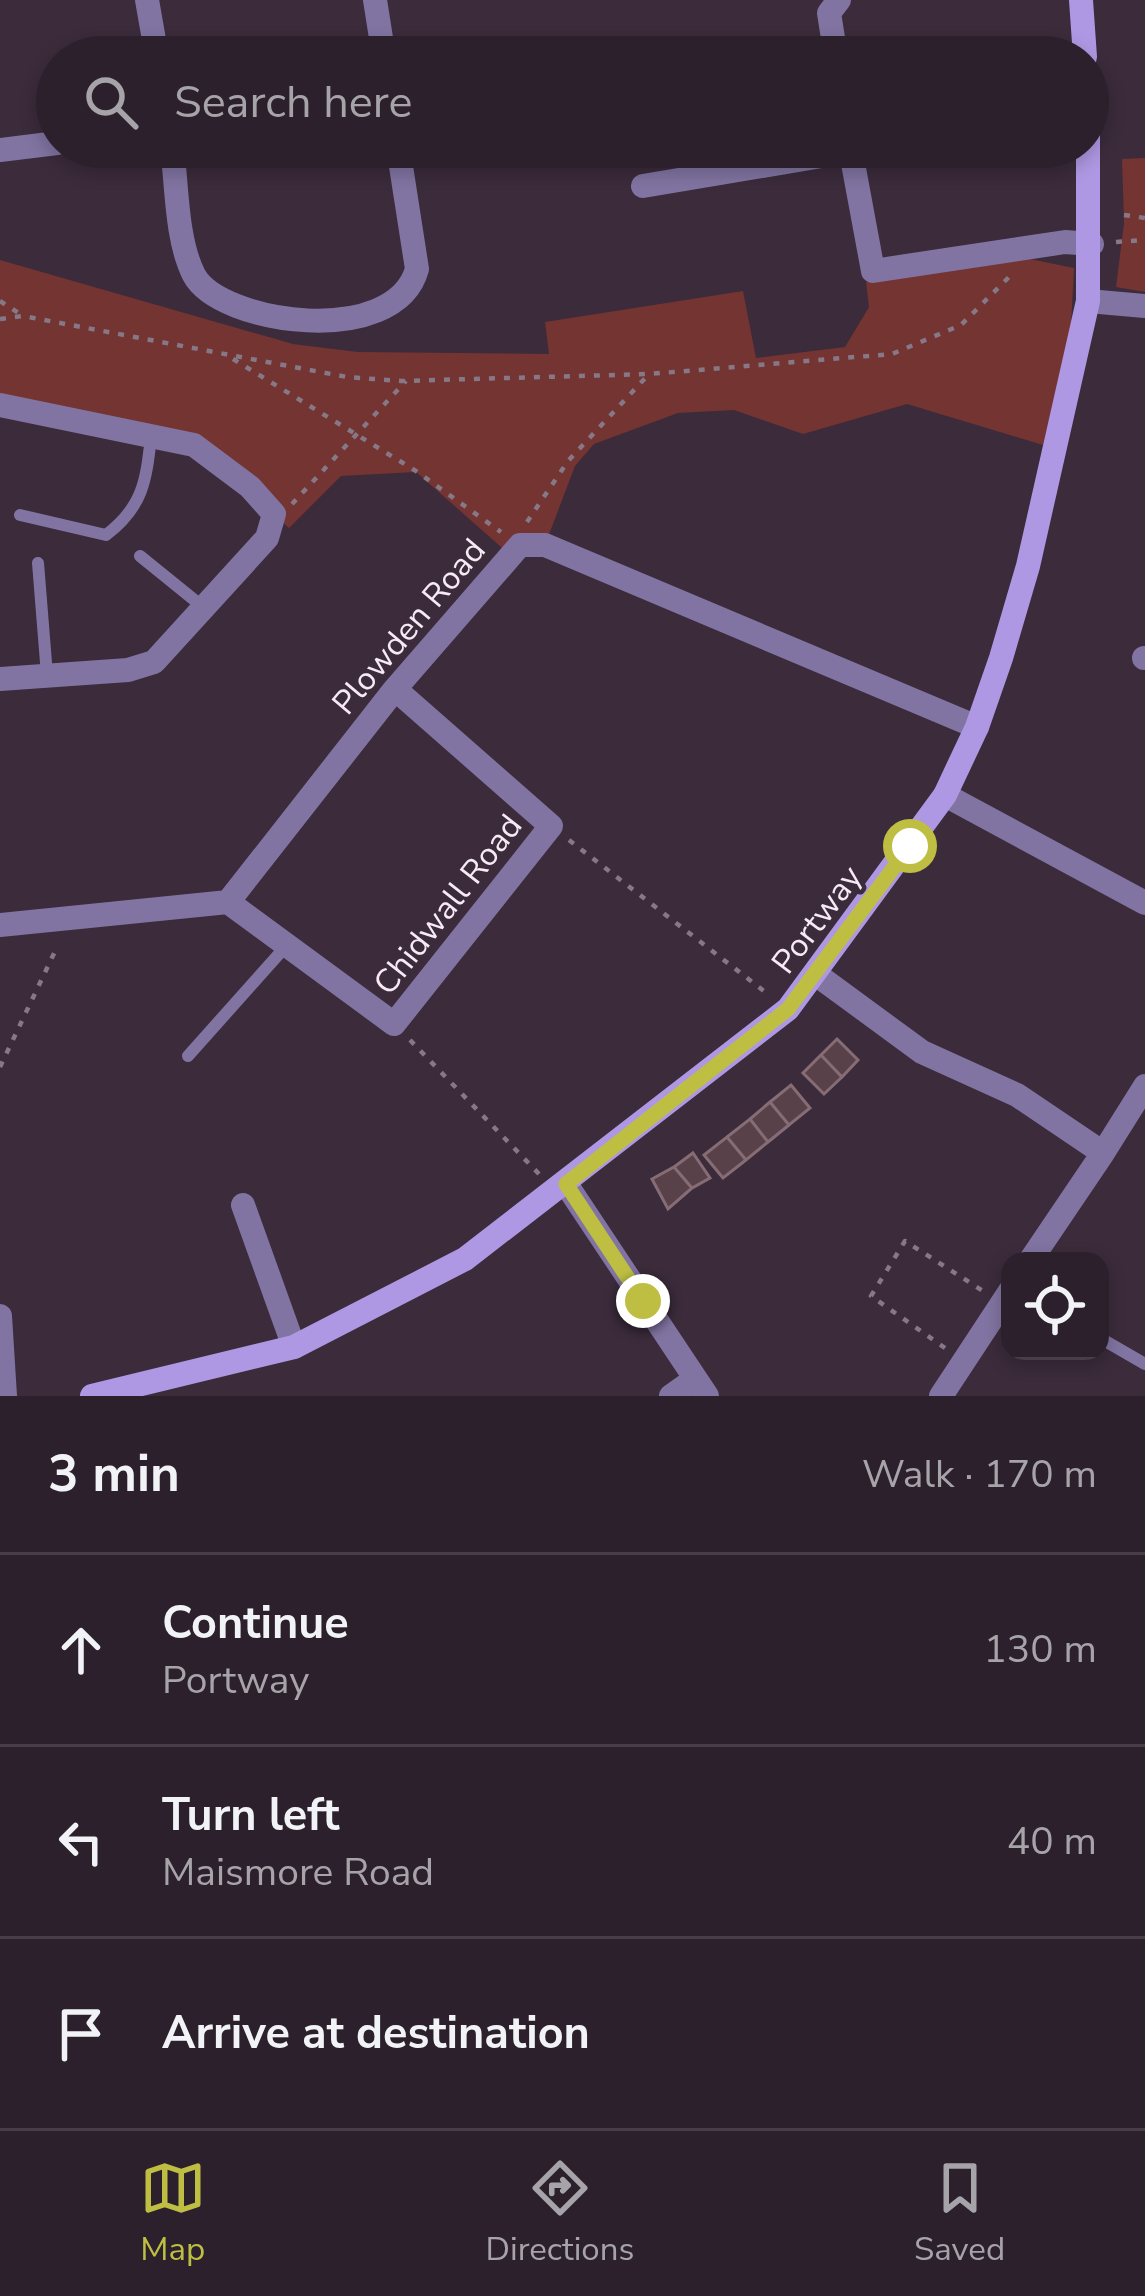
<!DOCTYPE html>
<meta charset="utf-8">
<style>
:root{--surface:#2c202c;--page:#342834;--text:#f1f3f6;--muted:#a6a3a9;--line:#483e48;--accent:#bebf42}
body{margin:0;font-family:"Nunito Sans",sans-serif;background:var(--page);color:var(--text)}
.controls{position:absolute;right:36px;bottom:36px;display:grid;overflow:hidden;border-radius:24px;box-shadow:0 6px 18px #0003}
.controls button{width:108px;height:108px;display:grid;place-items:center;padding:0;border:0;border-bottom:3px solid var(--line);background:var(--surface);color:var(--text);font:60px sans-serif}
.stop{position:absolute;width:36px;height:36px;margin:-27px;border:9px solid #bebf42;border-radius:50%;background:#fff}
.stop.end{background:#bebf42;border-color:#fff;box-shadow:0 3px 12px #0008}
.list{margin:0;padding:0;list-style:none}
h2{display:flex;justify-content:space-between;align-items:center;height:156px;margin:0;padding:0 48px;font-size:51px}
h2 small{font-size:39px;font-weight:400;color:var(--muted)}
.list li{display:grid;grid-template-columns:78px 1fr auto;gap:36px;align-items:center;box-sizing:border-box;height:192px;padding:0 48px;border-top:3px solid var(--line)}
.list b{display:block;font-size:45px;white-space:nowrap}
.list p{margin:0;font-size:39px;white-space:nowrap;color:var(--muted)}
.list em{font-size:39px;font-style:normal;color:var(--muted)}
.icon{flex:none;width:66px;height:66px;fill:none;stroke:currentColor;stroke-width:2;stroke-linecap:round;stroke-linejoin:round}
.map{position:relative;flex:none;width:1145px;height:1396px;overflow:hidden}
.search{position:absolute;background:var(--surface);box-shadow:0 6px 18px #0003;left:36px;right:36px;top:36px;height:132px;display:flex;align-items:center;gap:30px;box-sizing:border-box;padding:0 42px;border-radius:66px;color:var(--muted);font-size:45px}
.sheet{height:732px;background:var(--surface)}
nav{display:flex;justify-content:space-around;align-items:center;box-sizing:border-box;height:168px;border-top:3px solid var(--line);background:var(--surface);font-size:33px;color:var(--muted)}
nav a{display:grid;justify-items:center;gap:6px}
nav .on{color:var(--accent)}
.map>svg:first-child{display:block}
.green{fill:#733432}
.building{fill:#59414a;stroke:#866c75;stroke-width:3}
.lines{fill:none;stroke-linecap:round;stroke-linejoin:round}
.path{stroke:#867886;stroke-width:4.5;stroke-dasharray:6 9;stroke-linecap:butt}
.lane{stroke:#8174a2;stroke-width:12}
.street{stroke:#8174a2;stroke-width:24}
.secondary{stroke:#af98e3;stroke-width:24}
.route{stroke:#bebf42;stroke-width:15}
.labels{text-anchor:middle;stroke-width:9;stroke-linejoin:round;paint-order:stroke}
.street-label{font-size:33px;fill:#f5eaf5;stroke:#3b2b3b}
</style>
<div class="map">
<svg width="1145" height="1396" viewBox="0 0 1145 1396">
<rect width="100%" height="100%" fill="#3b2b3b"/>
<!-- green -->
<path class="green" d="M1145,158V292L1116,287L1124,223L1122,159Z
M1025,258L1074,268L1071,326L1043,445L907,404L803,434L734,410L678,413L594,444L575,466L545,545L509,554L416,472L341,476L289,528L194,445L0,406V260L293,344L358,352L549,354L545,322L743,291L756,358L845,347L869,307L866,282Z"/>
<!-- building -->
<path class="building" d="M837,1039L858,1060L842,1077L821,1055Z
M821,1055L842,1077L824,1094L803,1073Z
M791,1085L810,1108L789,1125L770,1102Z
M770,1102L789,1125L768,1142L750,1119Z
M750,1119L768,1142L746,1160L727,1137Z
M727,1137L746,1160L723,1178L704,1155Z
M693,1153L710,1178L692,1188L674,1167Z
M674,1167L692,1188L668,1209L652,1179Z"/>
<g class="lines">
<!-- path -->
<path class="path" d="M1124,215L1145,218
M1116,242L1145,240
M0,301L23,316
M0,319L23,316L347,377L401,381L649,374L892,354L961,325L1010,276
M233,359L416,471L501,532
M292,504L406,381
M527,522L568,461L649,374
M569,840L769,995
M410,1040L539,1174
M0,1067L58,945
M945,1348L871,1296L905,1241L983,1291"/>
<!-- lane -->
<path class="lane" d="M20,515L106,535C143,507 146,481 151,437
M140,556L203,607
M38,563L47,675
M188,1056L287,945
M1100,1338L1145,1364"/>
<!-- street -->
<path class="street" d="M147,0L157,57
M375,0L384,57
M836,57L829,13L839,0
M172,147C177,185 176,240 194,275C220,324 395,349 417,269L398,147
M850,147L873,271L1065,242L1092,244
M0,150L57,143
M643,186L851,151
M1088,301L1145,306
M0,405L194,445L250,487L274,514L267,538L154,662L128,670L0,679
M1144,658H1145
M945,795L1145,903
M228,902L394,1024L551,826L395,689
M0,925L228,902L395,689L520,545H545L977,727
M817,975L922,1052L1017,1095L1103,1153L1030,1261
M1103,1153L1145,1086
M566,1184L707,1396
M243,1205L294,1347
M0,1316L5,1396
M671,1396L695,1379
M941,1396L1010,1291"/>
<!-- secondary -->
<path class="secondary" d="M1081,0L1085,57
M92,1396L294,1347L465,1259L788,1009L945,795L977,727L1001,658L1028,566L1088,301V96"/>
</g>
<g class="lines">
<!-- route -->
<path class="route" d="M643,1301L566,1184L788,1009L910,846"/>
</g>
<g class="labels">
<!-- street labels -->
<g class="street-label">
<text transform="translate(408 626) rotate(-50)" y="12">Plowden Road</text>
<text transform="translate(447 904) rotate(-52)" y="12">Chidwall Road</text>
<text transform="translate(816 919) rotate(-53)" y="12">Portway</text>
</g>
</g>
</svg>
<div class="controls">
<button><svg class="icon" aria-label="locate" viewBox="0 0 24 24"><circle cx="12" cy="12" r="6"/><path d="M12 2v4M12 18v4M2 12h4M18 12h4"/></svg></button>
</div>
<div class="stop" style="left:910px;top:846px"></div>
<div class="stop end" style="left:643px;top:1301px"></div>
<div class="search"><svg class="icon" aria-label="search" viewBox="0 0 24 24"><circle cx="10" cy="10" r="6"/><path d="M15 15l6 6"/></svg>Search here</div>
</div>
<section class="sheet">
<h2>3 min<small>Walk · 170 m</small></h2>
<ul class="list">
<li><svg class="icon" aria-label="ahead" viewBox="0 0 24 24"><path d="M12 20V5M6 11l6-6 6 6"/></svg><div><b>Continue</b><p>Portway</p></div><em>130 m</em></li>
<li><svg class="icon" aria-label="left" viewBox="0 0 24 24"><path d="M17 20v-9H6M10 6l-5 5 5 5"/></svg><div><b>Turn left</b><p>Maismore Road</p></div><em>40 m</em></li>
<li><svg class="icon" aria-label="arrive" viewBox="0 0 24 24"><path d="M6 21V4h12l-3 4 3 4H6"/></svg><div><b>Arrive at destination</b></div></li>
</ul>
</section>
<nav>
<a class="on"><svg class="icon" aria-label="map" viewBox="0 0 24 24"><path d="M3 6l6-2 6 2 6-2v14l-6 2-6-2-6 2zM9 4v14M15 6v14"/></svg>Map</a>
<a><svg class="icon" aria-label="directions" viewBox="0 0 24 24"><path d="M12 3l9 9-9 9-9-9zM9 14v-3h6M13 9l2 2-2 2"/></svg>Directions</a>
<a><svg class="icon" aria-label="saved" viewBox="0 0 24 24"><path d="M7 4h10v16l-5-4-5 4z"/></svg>Saved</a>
</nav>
